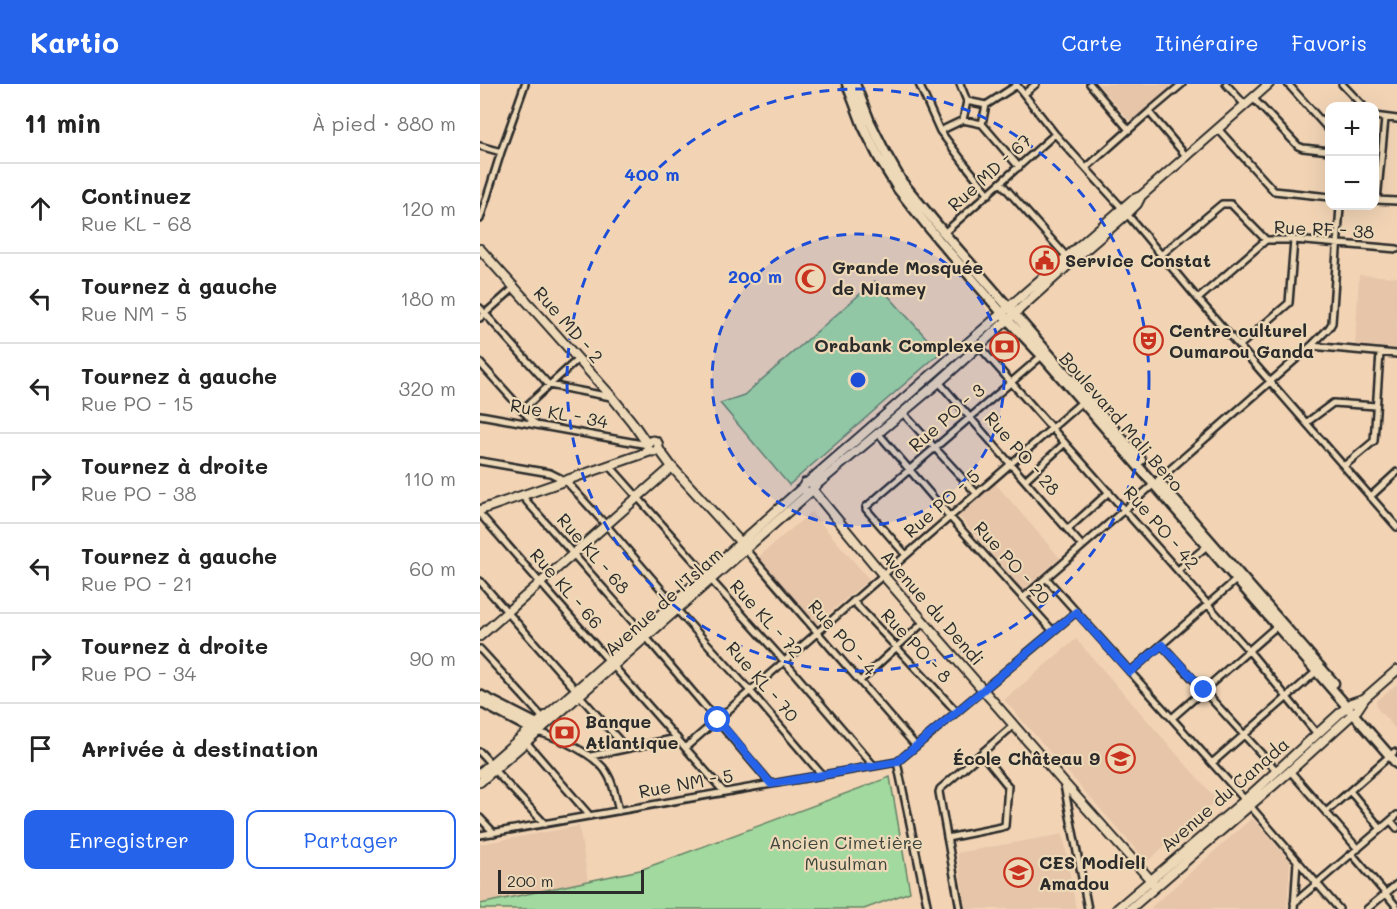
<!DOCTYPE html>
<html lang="fr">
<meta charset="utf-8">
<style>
:root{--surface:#fff;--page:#f2f2f2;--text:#222;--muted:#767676;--line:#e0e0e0;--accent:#2563eb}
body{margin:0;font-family:Mali,sans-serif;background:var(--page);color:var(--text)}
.controls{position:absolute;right:18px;top:18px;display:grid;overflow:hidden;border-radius:12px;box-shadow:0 6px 24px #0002}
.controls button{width:54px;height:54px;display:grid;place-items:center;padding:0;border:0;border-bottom:2px solid var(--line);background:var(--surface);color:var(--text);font:30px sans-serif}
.scale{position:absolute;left:18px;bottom:15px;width:146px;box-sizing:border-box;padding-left:6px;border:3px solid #2b2b2b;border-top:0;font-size:16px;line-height:21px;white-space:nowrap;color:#2b2b2b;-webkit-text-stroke:4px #edd8b7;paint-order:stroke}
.stop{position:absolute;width:18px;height:18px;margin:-14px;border:4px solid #2563eb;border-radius:50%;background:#fff}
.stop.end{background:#2563eb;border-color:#fff;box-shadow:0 2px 6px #0008}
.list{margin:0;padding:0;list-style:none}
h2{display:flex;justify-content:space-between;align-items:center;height:78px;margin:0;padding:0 24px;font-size:26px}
h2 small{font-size:20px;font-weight:400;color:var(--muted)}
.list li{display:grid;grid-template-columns:39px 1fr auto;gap:18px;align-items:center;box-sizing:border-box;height:90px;padding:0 24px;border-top:2px solid var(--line)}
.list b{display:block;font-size:22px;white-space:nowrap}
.list p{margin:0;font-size:20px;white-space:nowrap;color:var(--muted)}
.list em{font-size:20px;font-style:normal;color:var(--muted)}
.actions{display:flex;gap:12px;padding:18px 24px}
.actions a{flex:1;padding:14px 0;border:2px solid var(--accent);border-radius:12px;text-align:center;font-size:21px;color:var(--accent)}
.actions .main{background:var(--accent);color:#fff}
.icon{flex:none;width:33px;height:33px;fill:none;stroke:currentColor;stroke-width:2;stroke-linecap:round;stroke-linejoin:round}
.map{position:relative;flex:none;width:917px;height:825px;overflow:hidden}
header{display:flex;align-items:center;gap:36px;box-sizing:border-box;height:84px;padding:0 30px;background:var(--accent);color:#fff}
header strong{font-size:28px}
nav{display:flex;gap:33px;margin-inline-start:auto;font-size:21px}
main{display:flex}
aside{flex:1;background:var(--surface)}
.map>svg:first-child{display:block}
.built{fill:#e6c5a9}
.green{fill:#a1d99f;stroke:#668265;stroke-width:1.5}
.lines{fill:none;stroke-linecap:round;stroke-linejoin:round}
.street-casing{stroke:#2b2b2b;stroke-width:10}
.secondary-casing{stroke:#2b2b2b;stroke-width:12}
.primary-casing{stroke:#2b2b2b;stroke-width:13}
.street{stroke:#edd8b7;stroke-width:5}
.secondary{stroke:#edd8b7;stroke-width:8}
.primary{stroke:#edd8b7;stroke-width:8}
.route{stroke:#2563eb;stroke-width:8}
.ring{fill:none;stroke:#1d4ed8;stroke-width:3;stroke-dasharray:10 8}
.labels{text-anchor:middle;stroke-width:4.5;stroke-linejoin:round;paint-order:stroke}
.street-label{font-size:18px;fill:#2b2b2b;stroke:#edd8b7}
.poi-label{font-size:18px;font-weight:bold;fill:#2b2b2b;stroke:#edd8b7;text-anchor:start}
.park-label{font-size:18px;fill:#3d453c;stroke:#edd8b7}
.centre{fill:#1d4ed8;stroke:#edd8b7;stroke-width:3}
.ring-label{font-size:18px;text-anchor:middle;font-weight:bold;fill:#1d4ed8;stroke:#edd8b7;stroke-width:4.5;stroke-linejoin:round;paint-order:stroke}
</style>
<header>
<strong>Kartio</strong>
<nav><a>Carte</a><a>Itinéraire</a><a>Favoris</a></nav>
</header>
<main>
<aside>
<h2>11 min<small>À pied · 880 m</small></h2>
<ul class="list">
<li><svg class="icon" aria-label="ahead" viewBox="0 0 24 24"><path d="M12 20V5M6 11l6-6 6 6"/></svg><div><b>Continuez</b><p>Rue KL - 68</p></div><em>120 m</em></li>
<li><svg class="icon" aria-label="left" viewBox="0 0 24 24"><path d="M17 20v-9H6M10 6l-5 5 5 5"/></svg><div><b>Tournez à gauche</b><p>Rue NM - 5</p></div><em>180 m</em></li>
<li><svg class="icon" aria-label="left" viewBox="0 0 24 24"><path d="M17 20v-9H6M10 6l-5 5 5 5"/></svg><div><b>Tournez à gauche</b><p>Rue PO - 15</p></div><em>320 m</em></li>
<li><svg class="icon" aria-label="right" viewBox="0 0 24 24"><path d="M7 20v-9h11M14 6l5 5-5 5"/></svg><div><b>Tournez à droite</b><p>Rue PO - 38</p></div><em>110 m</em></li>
<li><svg class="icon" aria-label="left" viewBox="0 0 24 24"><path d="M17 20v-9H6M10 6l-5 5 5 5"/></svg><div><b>Tournez à gauche</b><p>Rue PO - 21</p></div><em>60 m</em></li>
<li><svg class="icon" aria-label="right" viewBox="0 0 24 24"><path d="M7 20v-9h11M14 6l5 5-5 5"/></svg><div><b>Tournez à droite</b><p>Rue PO - 34</p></div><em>90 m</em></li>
<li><svg class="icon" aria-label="arrive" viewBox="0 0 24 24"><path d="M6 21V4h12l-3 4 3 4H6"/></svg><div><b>Arrivée à destination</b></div></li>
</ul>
<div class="actions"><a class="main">Enregistrer</a><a>Partager</a></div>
</aside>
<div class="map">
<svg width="917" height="825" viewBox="0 0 917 825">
<rect width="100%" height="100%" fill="#f2d4b5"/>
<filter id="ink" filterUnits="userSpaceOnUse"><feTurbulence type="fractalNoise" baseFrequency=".0167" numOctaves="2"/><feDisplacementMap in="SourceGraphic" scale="12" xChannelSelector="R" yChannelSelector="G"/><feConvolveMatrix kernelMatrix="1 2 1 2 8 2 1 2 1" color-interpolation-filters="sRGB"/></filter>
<g filter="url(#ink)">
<!-- built -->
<path class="built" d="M618,0H697L651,38Z
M879,191L917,193V264L875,261Z
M514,398L580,474L543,506L477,430Z
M331,428L389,495L334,542L276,475Z
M596,555L737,716L667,778L524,616Z
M917,600V647L897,624L896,617Z
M772,734L810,777L807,825H669Z
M99,742L108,797L0,820V760Z
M583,750L596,825H486L477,769Z"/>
<!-- green -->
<path class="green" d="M395,197L460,269L309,401L240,319L264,311Z
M410,693L430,808L384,825H0V820L160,786Z"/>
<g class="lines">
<defs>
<path id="street" d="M439,0L460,47L484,79L509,110
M480,0L487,17
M536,0L575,50L642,124L718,215L917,443
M610,0L649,46
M746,0L765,21
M808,0L850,47
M862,0L883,22
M544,10L556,0
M773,14L818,62L823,64L850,67
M669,28L707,73
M894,32L917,35
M483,36L487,17L506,21
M502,40L539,83
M738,45L794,107L850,113
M460,47L483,36L502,40L506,21L537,1
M0,62L21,68
M606,84L669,28L702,0
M521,99L586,172
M896,116L917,117
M897,116L905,35
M0,135L21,68L45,0
M464,149L575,50
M681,171L742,120H751L786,156
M718,215L786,156H814L917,165
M0,224L69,301L131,313
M0,234L35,203
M499,262L769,567L837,650
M759,262L809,219L814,156
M831,262L849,244L852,239L860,122
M0,279L55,340
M459,298L602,462
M42,326L98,275
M422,328L497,410
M0,331L168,361
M826,339L853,319L896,322
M398,349L470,433L573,547
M0,377L70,389L86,397L126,441L193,519
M130,382L231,496L304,577L394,682
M864,382L894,357L900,269
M545,396L585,359
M678,396L831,262L917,270
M42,412L161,547
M890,413L917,388
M0,430L244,708
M588,445L629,408
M265,465L436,662
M426,471L386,425V423L564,270
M698,486L727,462
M566,494L765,716L859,825
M0,497L96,606
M543,514L674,400
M373,517L477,628
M197,526L270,607L342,691
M166,553L291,700
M682,561L796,686
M0,565L63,634
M650,588L756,496
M380,597L444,538
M100,612L146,664
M692,634L799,540
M57,648C78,653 119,672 128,691C134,701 136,715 139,727
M46,658L110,732
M206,663L603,317
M0,668L11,680
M111,672L197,654
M417,678L596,528
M417,678L448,825
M732,679L837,587
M14,686L65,740
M810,687L878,765
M584,701L608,825
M870,707L901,745
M846,728L914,668
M0,734L14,749
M911,737L917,744
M0,751L417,678
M467,754L522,743L525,742L528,702L502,670
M872,770L917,823
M814,819L917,731
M480,825L459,708L460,705L534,641
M814,825L817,777
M887,825L917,800"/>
<path id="secondary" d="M0,165L132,313L152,338L168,361
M167.5 362a5.5 5.5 0 1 1 11 0a5.5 5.5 0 1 1-11 0Z
M178,364L192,383L263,461
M328,398L652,116L661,112L789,0
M334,403L459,298L596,174L647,130L657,120L661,112
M333,406L403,491L584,699L676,802
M0,426L171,367
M0,552L192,383
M0,689L96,606L323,403L325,399L331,398L334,403L332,407L328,408L324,406L323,403
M0,698L133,582L329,409
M637,825L765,716L871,619L883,615
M650,825L810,687L877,626L885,614L917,586"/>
<path id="primary" d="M367,0L383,42L399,74L418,105L458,155L528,236L565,275L917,680
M375,0L390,38L406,70L422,98L464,149L661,376
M679,398L854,599
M0,611L63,643
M0,618L57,648"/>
</defs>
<!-- street casing -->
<use href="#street" class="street-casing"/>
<!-- secondary casing -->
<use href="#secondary" class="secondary-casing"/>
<!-- primary casing -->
<use href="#primary" class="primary-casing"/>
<!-- street -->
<use href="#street" class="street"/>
<!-- secondary -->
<use href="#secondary" class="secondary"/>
<!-- primary -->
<use href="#primary" class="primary"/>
</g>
</g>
<g class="lines" filter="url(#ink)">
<!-- route -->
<path class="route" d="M238,636L291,700L417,678L596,528L650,588L682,561L724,606"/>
</g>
<!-- distance rings -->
<circle cx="378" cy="296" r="146" fill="#1d4ed8" fill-opacity=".12"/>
<g class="ring">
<circle cx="378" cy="296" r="146"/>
<circle cx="378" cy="296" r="291"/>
</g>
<!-- icons -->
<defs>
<symbol id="civic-ring" viewBox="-11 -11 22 22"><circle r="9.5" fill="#edd8b7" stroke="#c8321e" stroke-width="1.5"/><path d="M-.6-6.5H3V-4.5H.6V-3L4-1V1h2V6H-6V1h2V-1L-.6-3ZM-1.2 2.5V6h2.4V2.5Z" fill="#c8321e"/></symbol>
<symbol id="mosque-ring" viewBox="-11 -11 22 22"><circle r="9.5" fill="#edd8b7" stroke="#c8321e" stroke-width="1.5"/><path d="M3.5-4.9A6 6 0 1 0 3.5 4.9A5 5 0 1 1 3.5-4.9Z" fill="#c8321e"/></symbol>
<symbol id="theatre-ring" viewBox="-11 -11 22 22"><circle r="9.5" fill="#edd8b7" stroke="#c8321e" stroke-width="1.5"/><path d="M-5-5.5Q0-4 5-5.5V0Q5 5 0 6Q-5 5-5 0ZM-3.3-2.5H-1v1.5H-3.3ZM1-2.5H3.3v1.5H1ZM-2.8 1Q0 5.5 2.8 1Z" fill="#c8321e"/></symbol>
<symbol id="bank-ring" viewBox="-11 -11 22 22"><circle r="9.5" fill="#edd8b7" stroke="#c8321e" stroke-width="1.5"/><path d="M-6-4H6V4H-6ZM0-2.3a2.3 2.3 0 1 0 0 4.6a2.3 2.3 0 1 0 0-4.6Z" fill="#c8321e"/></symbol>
<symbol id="school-ring" viewBox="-11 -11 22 22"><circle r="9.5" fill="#edd8b7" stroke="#c8321e" stroke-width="1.5"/><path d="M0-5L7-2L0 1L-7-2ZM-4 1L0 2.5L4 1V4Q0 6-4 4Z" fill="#c8321e"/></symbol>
</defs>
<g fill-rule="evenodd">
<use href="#civic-ring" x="548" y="160" width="33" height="33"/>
<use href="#mosque-ring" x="314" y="178" width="33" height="33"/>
<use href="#theatre-ring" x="652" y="240" width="33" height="33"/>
<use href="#bank-ring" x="508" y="246" width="33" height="33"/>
<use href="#bank-ring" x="68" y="632" width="33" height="33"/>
<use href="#school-ring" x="624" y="658" width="33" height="33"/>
<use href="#school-ring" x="522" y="772" width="33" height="33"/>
</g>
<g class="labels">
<!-- street labels -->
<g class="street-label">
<text transform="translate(510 89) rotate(-42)" y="6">Rue MD - 67</text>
<text transform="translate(844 146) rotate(3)" y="6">Rue RF - 38</text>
<text transform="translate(88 241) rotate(49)" y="6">Rue MD - 2</text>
<text transform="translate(79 330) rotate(10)" y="6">Rue KL - 34</text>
<text transform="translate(467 334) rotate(-41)" y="6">Rue PO - 3</text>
<text transform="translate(641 338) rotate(49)" y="6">Boulevard Mali Bero</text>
<text transform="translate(542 370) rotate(49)" y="6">Rue PO - 28</text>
<text transform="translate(462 420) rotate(-41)" y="6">Rue PO - 5</text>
<text transform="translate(681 444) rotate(49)" y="6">Rue PO - 42</text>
<text transform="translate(113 470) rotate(49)" y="6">Rue KL - 68</text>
<text transform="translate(532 479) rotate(48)" y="6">Rue PO - 20</text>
<text transform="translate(86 505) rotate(49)" y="6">Rue KL - 66</text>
<text transform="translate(184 518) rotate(-42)" y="6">Avenue de l'Islam</text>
<text transform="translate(452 524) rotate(49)" y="6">Avenue du Dendi</text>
<text transform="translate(286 535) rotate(48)" y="6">Rue KL - 72</text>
<text transform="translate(362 554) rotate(49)" y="6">Rue PO - 4</text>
<text transform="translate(436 562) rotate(47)" y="6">Rue PO - 8</text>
<text transform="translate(282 598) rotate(49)" y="6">Rue KL - 70</text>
<text transform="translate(206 700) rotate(-10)" y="6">Rue NM - 5</text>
<text transform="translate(745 711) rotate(-41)" y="6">Avenue du Canada</text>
</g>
<!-- poi labels -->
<g class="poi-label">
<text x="585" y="183">Service Constat</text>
<text x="352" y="190">Grande Mosquée<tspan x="352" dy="21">de Niamey</tspan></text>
<text x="689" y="253">Centre culturel<tspan x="689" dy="21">Oumarou Ganda</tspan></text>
<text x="504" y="268" text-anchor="end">Orabank Complexe</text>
<text x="105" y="644">Banque<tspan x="105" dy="21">Atlantique</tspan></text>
<text x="620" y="681" text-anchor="end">École Château 9</text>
<text x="559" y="785">CES Modieli<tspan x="559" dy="21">Amadou</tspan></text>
</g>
<!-- park labels -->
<g class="park-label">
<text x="366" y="765">Ancien Cimetière<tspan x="366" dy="21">Musulman</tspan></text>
</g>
</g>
<circle cx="378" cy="296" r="9" class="centre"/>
<g class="ring-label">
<text x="172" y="97">400 m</text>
<text x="275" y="199">200 m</text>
</g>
</svg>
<div class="controls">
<button>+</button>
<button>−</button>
</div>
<div class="scale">200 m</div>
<div class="stop" style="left:238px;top:636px"></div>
<div class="stop end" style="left:724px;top:606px"></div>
</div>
</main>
